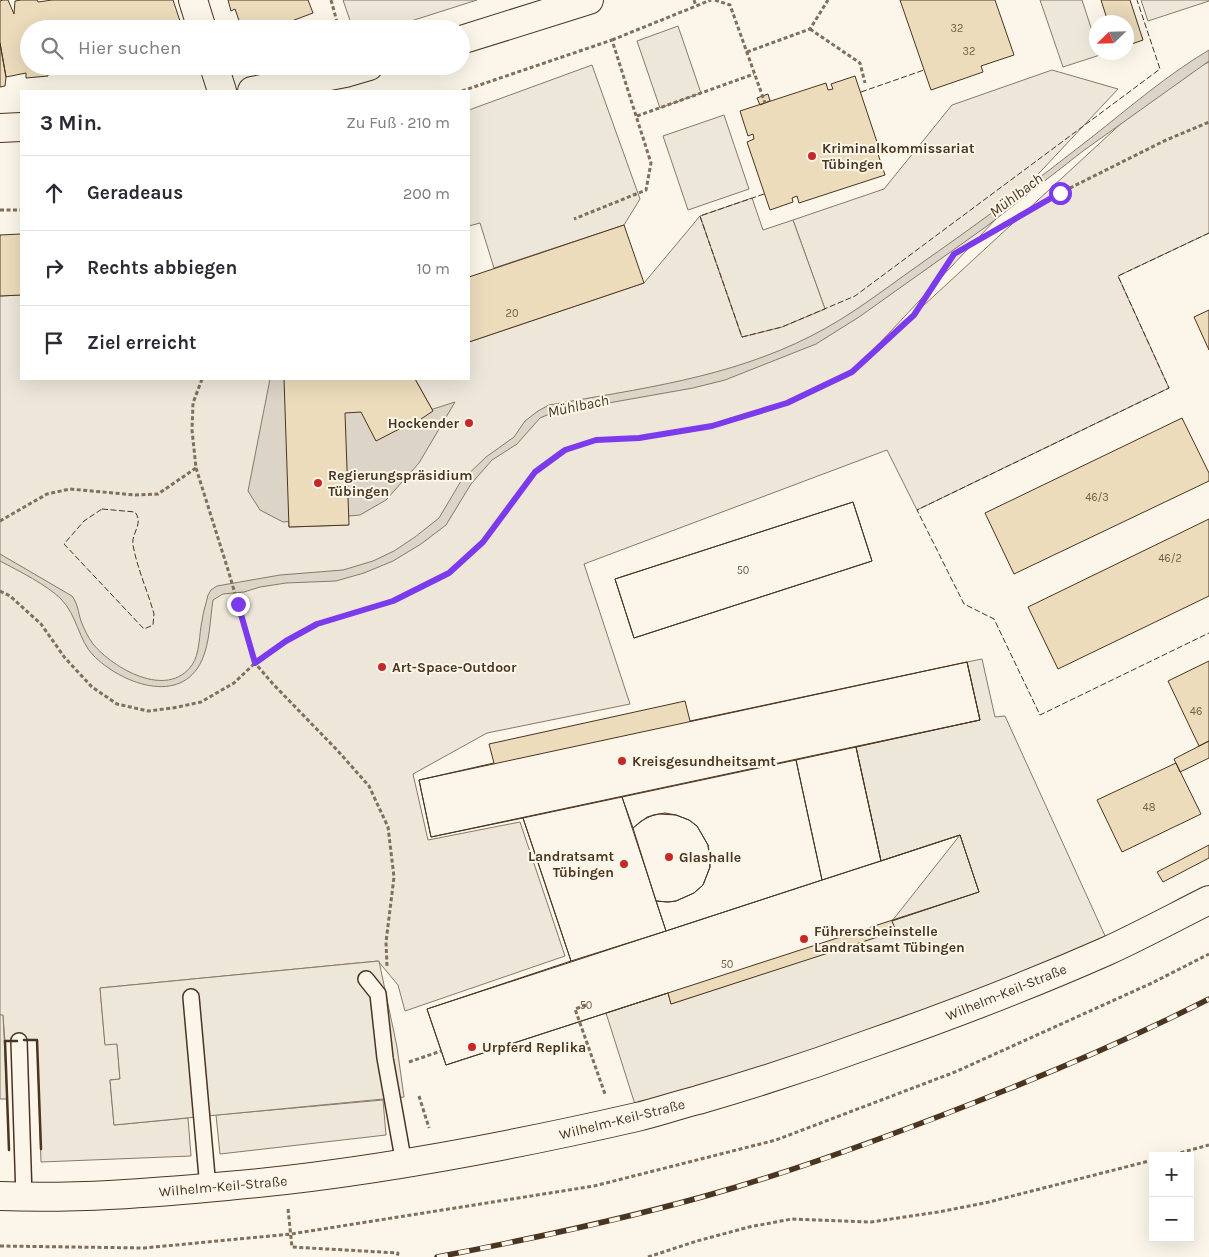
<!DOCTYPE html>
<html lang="de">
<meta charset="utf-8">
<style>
:root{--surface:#fff;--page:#f7f7f7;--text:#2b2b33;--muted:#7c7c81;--line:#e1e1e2}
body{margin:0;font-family:Karla,sans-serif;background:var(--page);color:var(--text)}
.controls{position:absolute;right:15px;bottom:15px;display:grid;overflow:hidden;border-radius:0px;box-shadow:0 5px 20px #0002}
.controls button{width:45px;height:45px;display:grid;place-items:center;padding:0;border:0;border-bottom:1px solid var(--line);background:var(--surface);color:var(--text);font:25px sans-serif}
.compass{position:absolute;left:1089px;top:15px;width:45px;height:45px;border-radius:50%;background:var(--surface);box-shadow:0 5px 20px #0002;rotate:247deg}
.stop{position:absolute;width:15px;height:15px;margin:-11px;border:4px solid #7c3aed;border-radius:50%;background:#fff}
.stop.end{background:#7c3aed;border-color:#fff;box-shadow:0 1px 5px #0008}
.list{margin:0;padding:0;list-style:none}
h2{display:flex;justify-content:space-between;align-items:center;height:65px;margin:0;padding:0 20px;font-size:21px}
h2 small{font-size:16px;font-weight:400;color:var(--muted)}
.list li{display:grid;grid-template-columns:32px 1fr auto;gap:15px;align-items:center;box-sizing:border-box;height:75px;padding:0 20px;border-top:1px solid var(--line)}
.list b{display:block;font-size:19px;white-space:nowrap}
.list em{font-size:16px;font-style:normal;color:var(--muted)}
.icon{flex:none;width:28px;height:28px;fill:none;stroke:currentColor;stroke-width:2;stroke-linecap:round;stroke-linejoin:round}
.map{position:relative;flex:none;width:1209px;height:1257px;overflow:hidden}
.search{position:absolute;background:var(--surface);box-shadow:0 5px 20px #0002;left:20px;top:20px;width:450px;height:55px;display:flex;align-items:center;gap:12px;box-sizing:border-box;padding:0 18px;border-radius:28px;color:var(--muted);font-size:19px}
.panel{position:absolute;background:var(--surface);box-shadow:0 5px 20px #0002;left:20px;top:90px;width:450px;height:290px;border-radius:0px}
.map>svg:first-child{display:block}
.green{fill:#ede6d9;stroke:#887966}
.parking{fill:#ede7d9;stroke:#887966}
.water{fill:#dcd4c6;stroke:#887966}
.building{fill:#ecdcbc;stroke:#4a3520;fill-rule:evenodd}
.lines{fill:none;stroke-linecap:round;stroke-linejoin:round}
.lane-casing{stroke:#4a3520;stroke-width:18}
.street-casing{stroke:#4a3520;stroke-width:30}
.path{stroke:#7f6f5c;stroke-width:3;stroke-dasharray:4 2.5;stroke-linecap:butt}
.lane{stroke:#fbf6e9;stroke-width:15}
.street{stroke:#fbf6e9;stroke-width:28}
.rail-casing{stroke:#4a3520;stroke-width:5.5}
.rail{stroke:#fbf6e9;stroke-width:4;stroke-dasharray:11;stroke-linecap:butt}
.fence{stroke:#4a3520;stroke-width:1;stroke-dasharray:6 2.5;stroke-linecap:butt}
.wall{stroke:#4a3520;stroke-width:2.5}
.route{stroke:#7c3aed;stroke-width:6}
.poi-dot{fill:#c62828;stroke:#fbf6e9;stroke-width:2}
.labels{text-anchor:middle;stroke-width:4;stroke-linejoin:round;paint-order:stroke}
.number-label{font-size:11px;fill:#725f47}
.poi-label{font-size:14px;font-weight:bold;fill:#4a3520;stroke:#fbf6e9;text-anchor:start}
.street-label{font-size:14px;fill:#4a3520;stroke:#fbf6e9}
.water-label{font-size:15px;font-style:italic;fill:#4a3520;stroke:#fbf6e9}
</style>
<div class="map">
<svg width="1209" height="1257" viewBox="0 0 1209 1257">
<rect width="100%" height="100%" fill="#fbf6e9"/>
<!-- green -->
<path class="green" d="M343,0H477L386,29H353Z
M1209,62V233L1118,276L1169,388L917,510L887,450L584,564L630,704L487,733L413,774L428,840L520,822L565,956L405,1011L398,985L378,961L100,988L105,1044L117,1043L120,1079L110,1080L114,1125L188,1118L191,1156L41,1162L37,1040L5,1041L3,1016L0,1015V296L21,295V379H284L289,527L348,525L345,413L433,411L415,379H469V342L644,283L700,216L742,337L825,309L793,220L884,189L952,105L1052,70L1118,89L859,365L1164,84Z
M383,1100L386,1135L220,1154L216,1115Z"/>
<!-- parking -->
<path class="parking" d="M1040,0H1082L1096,43V52L1100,53V55L1063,67Z
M1141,0H1209V1L1148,21Z
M678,26L701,93L660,108L637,41Z
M592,65L640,199L624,225L494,268L480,223L469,226V110Z
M724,115L749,189L688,210L663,136Z
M752,198L763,230L793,220L825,309L782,327L742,337L700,216Z
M982,659L995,717L1005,716L1111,949L639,1117L606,1013L668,993L671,1004L895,930L892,921L960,835L881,861L856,747L980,720L967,662Z
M379,961L397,1047L404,1097L114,1125L110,1080L120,1079L117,1044L105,1045L100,988Z
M0,1015H3L7,1099H0Z"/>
<!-- water -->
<path class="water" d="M1209,50V61L1083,151L987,226L859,317L816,344L725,380L693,388L552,413L540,418L517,444L492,460L471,484L446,525L421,544L393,561L364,573L336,581L286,583L260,587L244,592L223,594L213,600C210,619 210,642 202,660C181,707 120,683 93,655C79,641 77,615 61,599C47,585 19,571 0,561V554L72,596C78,604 78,612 81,621C84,629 88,637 93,644C113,668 167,700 192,665C200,654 199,634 202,621C203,612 206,604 208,595L211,590L217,586L280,575L343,570L373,561L394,551L415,537L439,518L461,481L486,457L514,437L525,421L538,411L549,405C638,389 729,378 811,336C849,317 882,291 916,267C976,225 1035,182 1092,137C1130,107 1167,75 1209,50Z
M270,379H369L430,410L455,402L419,463L386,500L360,515L283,522L260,510L248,491Z"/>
<!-- building -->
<path class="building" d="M3,0H8L14,14L15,1L21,0H37L38,2L52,0H173L181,24L175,27V29H29V66H76L47,70L48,76L26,78V73L6,77L0,43V1Z
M228,0H308L313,13L289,22L291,29H242L235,9L231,11Z
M900,0H995L1014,55L981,66L983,72L931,90Z
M1101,0H1130L1143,40L1126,46V22H1108Z
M0,43L6,77L5,86L0,87Z
M855,76L878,145L871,148L872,153L877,151L885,175L799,203L797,196L792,198L793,202L770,210L747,142L754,139L753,134L748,136L740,111L826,83L828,90L833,89L831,84Z
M768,94L770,101L760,105L757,98Z
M624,225L644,283L469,342V277Z
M21,234V295L0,296V235Z
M1209,310V350L1194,317Z
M284,379H415L433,411L421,419V425H407L376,441L361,412L345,413L349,525L289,527Z
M1182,418L1209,473V481L1014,574L985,513Z
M853,502L872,561L634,638L615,579Z
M853,502L872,561L634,638L615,579Z
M1209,519V596L1058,669L1028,607Z
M1209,661V741L1199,746L1168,681Z
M967,662L980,720L856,747L881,861L960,835L979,892L892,921L896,931L671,1004L668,993L446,1065L427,1009L571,961L523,818L431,837L419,780L494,763L489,744L685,701L690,721ZM796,760L822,880L666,931L656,901L668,902L676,901L694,893L703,885L710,867L708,845L697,826L689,820L676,815L665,813L653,815L641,821L633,828L622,797Z
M967,662L980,720L431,837L419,780Z
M1209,741V758L1180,772L1174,759Z
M856,747L881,861L822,880L796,760Z
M1176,763L1201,814L1122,852L1097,800Z
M622,797L666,931L571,961L523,818Z
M659,814L676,815L689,820L697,826L708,845L710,857V867L703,885L694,893L676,901L668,902L656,901L633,828L647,817Z
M960,835L979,892L446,1065L427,1009Z
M1209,845V858L1163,882L1157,872Z"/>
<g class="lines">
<defs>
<path id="lane" d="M366,979L378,994L385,1058L404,1164
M191,997L208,1188
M19,1041L24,1197"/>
<path id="street" d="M193,0L202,29
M461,40L589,0
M214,66L222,91
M252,91L345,73L369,66
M0,128L21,127
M0,1196C75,1199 152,1193 227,1186C365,1174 502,1148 637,1117C658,1112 678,1105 698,1100C757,1083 815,1064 872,1043C952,1015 1030,985 1107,951C1142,935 1175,917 1209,900"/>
</defs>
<!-- lane casing -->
<use href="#lane" class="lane-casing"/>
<!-- street casing -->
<use href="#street" class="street-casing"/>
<!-- path -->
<path class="path" d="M331,0L339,29
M694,0L696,6
M715,0L730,5L765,103
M810,29L860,63L865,83
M612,40L711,0
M747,52L810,29L828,0
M462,91L612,40L651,163L646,190L574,219
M637,116L754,74
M0,210H21
M196,468L229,573L255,663L273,684L338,751L369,786L388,827L394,877L386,942L387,966
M0,521L47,494L70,489L135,495L158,494L196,468L192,430L193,403L202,379
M0,591L10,596L41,624L65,658L92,687L117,704L148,711L173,708L201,702L234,683L255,663L286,641L317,623L393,601L449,573L483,542L535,472L565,450L597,440L639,438L712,426L787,403L852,372L914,315L954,254L1060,193L1164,141L1209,122
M586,1005L575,1009L605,1094
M409,1062L441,1051
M419,1096L429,1128
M1168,1156L1209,1145
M288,1209L292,1247L398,1253L397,1257
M0,1246L144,1248L291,1234L594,1186L776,1140L955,1072L1152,983L1209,954
M648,1257L697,1241L749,1227L792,1219L871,1222L938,1212L985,1203L1153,1160"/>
<!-- lane -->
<use href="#lane" class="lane"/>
<!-- street -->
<use href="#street" class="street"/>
<defs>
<path id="rail" d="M437,1257C536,1238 636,1217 733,1188C827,1160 919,1125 1011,1088C1078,1061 1144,1032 1209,999"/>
</defs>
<!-- rail casing -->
<use href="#rail" class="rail-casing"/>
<!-- rail -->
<use href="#rail" class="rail"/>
<!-- fence -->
<path class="fence" d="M861,92L924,70
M764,194L700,216L742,337L782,327L855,296L1160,69L1137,0
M1209,233L1118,276L1169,388L917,510L964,604L994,619L1040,715L1209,633
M102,509L135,512C144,524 131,533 133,545C137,568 148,592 154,614L153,625L144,629L64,544L84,521Z"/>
<!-- wall -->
<path class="wall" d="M24,1040H37L41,1149
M9,1150L5,1041H17"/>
</g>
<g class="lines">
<!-- route -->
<path class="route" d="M238,604L255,663L286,641L317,624L393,601L449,573L483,542L535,472L565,450L596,440L639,438L712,426L787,403L852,372L914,315L954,254L1060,193"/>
</g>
<!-- markers -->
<g class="poi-dot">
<circle cx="812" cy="156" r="5"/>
<circle cx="469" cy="423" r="5"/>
<circle cx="318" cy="483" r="5"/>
<circle cx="382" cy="667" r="5"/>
<circle cx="622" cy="761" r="5"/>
<circle cx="669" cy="857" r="5"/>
<circle cx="624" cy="864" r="5"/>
<circle cx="804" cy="939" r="5"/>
<circle cx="472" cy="1047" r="5"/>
</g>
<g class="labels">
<!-- number labels -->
<g class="number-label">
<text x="957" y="32">32</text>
<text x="969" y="55">32</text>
<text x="512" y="317">20</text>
<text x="1097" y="501">46/3</text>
<text x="1170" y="562">46/2</text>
<text x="743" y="574">50</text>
<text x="1196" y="715">46</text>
<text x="1149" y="811">48</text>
<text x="727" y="968">50</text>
<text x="586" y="1009">50</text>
</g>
<!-- poi labels -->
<g class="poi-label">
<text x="822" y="153">Kriminalkommissariat<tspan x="822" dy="16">Tübingen</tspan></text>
<text x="459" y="428" text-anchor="end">Hockender</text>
<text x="328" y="480">Regierungspräsidium<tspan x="328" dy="16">Tübingen</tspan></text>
<text x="392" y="672">Art-Space-Outdoor</text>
<text x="632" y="766">Kreisgesundheitsamt</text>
<text x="614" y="861" text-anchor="end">Landratsamt<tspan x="614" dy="16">Tübingen</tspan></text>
<text x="679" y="862">Glashalle</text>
<text x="814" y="936">Führerscheinstelle<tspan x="814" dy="16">Landratsamt Tübingen</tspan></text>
<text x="482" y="1052">Urpferd Replika</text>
</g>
<!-- street labels -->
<g class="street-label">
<text transform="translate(1006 992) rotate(-22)" y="5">Wilhelm-Keil-Straße</text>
<text transform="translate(622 1119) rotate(-14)" y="5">Wilhelm-Keil-Straße</text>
<text transform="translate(223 1186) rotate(-5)" y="5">Wilhelm-Keil-Straße</text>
</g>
<!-- water labels -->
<g class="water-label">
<text transform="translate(1016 195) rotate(-37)" y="5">Mühlbach</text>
<text transform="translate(578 406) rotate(-12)" y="5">Mühlbach</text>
</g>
</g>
</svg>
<div class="controls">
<button>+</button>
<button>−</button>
</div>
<svg class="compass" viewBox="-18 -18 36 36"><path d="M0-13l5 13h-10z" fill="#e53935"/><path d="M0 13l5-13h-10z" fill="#7c7c81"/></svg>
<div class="stop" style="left:1060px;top:193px"></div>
<div class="stop end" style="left:238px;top:604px"></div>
<div class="search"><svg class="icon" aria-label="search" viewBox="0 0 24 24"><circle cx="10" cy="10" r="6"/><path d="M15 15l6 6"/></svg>Hier suchen</div>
<section class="panel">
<h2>3 Min.<small>Zu Fuß · 210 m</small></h2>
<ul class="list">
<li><svg class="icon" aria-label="ahead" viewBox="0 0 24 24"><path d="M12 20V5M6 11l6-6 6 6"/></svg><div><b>Geradeaus</b></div><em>200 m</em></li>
<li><svg class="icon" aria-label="right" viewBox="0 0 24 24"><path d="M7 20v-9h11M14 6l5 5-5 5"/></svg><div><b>Rechts abbiegen</b></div><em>10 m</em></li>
<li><svg class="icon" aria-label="arrive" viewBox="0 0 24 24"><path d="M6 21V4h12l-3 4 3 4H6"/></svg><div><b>Ziel erreicht</b></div></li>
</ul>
</section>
</div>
